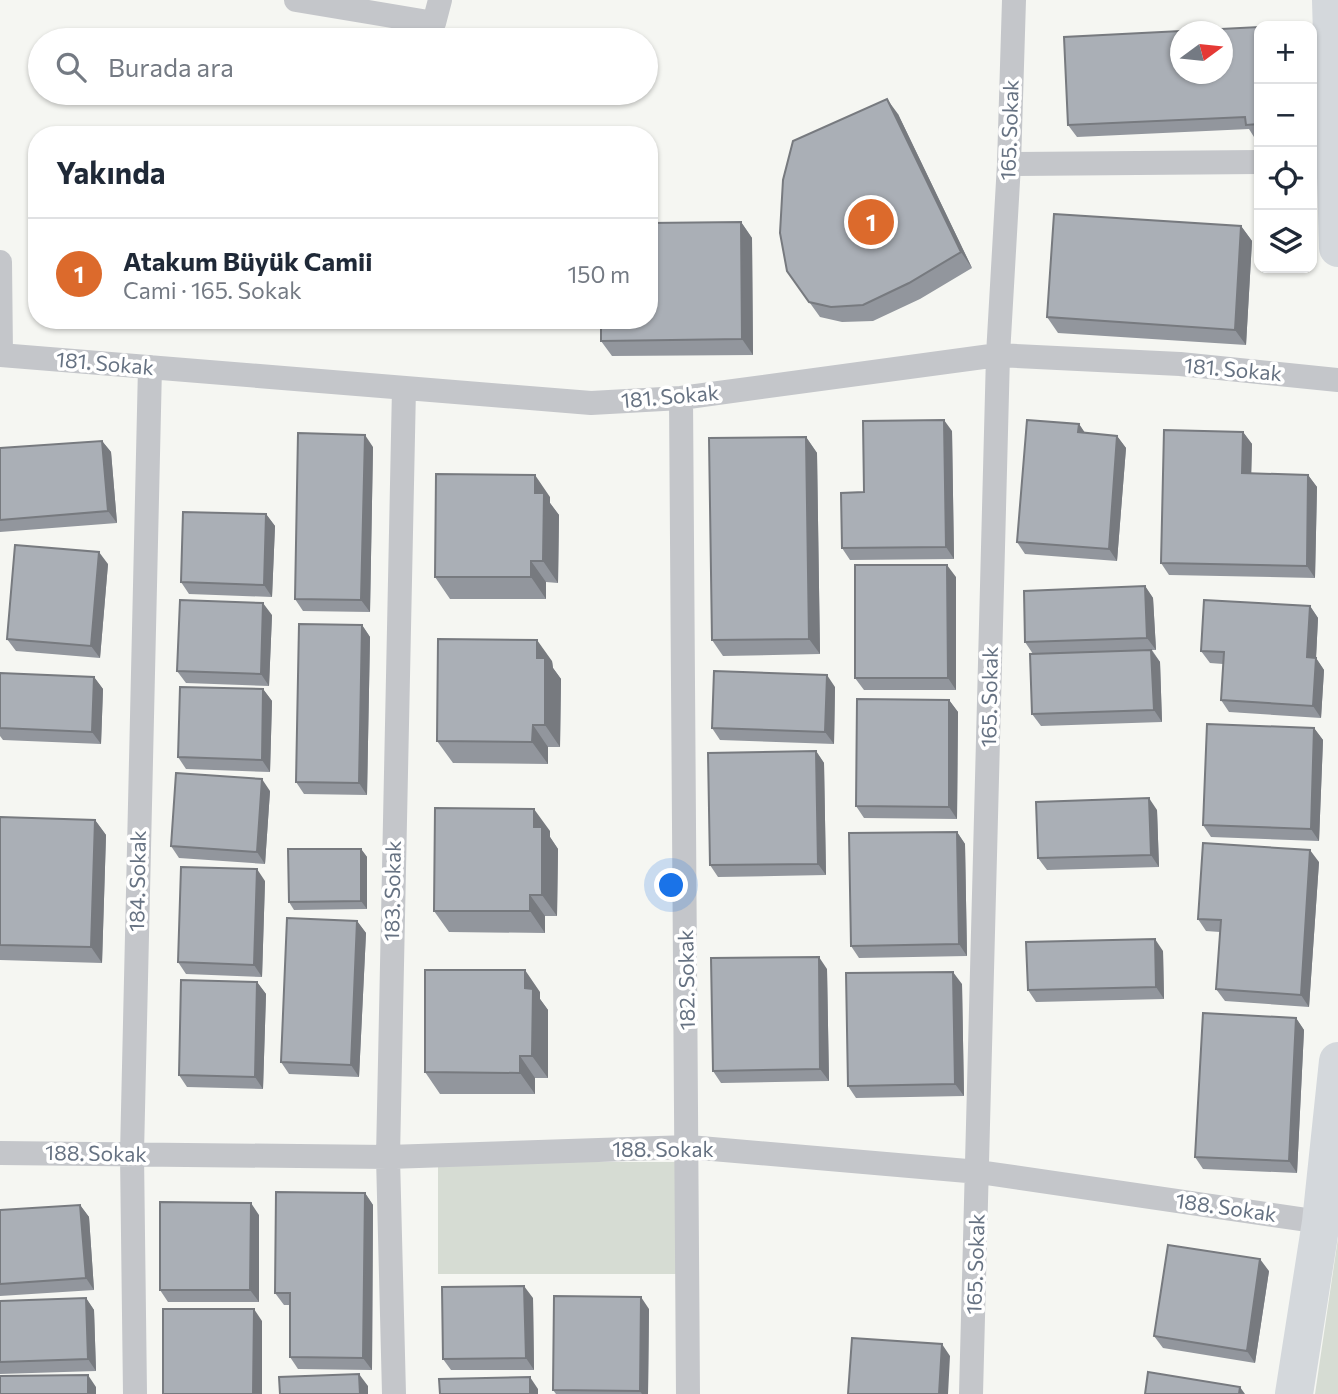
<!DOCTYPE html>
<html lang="tr">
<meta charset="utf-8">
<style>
:root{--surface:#fff;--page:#f2f2f3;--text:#1f2937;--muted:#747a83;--line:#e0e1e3;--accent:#dc6a2c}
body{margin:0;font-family:Commissioner,sans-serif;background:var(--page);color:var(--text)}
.controls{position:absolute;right:21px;top:21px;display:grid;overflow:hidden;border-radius:14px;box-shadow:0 2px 5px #0004}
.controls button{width:63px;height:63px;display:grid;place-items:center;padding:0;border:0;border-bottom:2px solid var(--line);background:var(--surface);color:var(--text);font:35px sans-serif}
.compass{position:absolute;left:1170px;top:21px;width:63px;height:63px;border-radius:50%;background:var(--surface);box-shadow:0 2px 5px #0004;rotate:75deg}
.you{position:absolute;left:672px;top:886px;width:24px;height:24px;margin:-18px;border:5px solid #fff;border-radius:50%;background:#1a73e8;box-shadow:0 0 0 10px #1a73e833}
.badge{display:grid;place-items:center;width:46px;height:46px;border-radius:50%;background:var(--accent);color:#fff;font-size:23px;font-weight:700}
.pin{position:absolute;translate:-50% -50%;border:4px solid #fff;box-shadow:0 2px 7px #0006}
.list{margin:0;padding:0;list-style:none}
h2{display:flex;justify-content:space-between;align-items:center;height:91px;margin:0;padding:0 28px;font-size:30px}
h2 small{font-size:23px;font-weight:400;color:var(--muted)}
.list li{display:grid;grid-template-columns:46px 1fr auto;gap:21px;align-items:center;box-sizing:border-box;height:112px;padding:0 28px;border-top:2px solid var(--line)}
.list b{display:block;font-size:26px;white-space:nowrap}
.list p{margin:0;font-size:23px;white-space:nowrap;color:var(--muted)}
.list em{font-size:23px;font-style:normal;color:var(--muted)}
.icon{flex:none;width:38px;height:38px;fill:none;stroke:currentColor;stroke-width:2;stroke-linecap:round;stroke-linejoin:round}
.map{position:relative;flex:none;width:1338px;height:1394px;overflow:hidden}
.search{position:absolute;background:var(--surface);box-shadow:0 2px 5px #0004;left:28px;top:28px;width:630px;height:77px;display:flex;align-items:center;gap:18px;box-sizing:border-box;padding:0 24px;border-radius:38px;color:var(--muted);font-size:26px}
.panel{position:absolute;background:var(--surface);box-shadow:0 2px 5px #0004;left:28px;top:126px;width:630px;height:203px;border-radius:28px}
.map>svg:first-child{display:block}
.green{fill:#d6dcd3}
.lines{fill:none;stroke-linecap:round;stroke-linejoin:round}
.minor{stroke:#c4c6ca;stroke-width:24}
.primary{stroke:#d4d8dc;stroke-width:38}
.wall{fill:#92969d}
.shaded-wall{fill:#777a7f}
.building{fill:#aaafb6;stroke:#777a7f;stroke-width:2;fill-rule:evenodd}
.labels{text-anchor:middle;stroke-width:7;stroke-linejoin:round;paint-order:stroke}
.street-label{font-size:21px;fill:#667282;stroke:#fff}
</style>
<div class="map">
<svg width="1338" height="1394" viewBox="0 0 1338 1394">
<rect width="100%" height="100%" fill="#f5f6f2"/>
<!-- green -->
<path class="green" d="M438,1162H676V1274H438Z
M1338,1238V1394H1315Z"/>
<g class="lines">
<!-- minor -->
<path class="minor" d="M296,0L434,23L440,0
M1009,164L1259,162
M0,262L1,355
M0,355L591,403L681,398L998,355L1180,364L1338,380
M681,398L688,1394
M0,1153L388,1157L689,1147L979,1172L1321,1222
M135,1394L132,1154L150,367
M394,1394L388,1157L404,388
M971,1394L998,355L1009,164L1014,0"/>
<!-- primary -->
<path class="primary" d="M1331,0L1338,248
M1294,1394L1321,1222L1338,1061"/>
</g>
<!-- wall -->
<path class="wall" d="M1259,27V136L1254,137L1249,129L1077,137L1068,125Z
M898,114L972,268L920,299L873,321L842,322L820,317L787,271Z
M741,222L752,238L753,355L612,356L601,341Z
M1241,226L1252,241L1246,345L1058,333L1047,317Z
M1079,424L1085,433L1117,436L1126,448L1117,561L1025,554L1017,542Z
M952,431L954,559L850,560L842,548L864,492Z
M1243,432L1252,444L1251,474L1308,475L1317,487L1315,578L1169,575L1161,563Z
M806,437L817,453L820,654L723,656L712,640Z
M102,441L111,452L117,523L0,532V448Z
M373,447L370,612L303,611L295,599Z
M550,497V503L559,515L558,583L546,582V599H450L435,577Z
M266,514L275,526L272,597L189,594L181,582Z
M108,564L100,658L16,651L7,639Z
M956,577V690H864L855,678Z
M1145,586L1153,598L1156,650H1152L1160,662L1162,722L1041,726L1032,714L1033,654L1025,642Z
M1310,606L1318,618L1316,658L1324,670L1321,718L1229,712L1221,700L1223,664L1210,663L1201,651Z
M272,615L269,686L186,683L177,671Z
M362,625L370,637L367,795L304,794L296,782Z
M552,661L553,668L561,679L560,747H548V764L453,763L437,741Z
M0,673L94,677L103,689L101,744L3,740L0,736Z
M835,687L834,744L720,740L712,728Z
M263,689L272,701L270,772L186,769L178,757Z
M949,700L958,712L957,819L864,818L856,806Z
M1314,728L1323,740L1319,841L1211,837L1203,825Z
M816,751L824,763L826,875L718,877L710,865Z
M270,791L265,864L179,858L171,846Z
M1157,810L1159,867L1047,870L1038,858Z
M0,817L95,820L106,835L102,963L0,960Z
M550,831V837L558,849L557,916H545V933L449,932L434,911Z
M957,832L965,844L967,956L859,958L851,946Z
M361,849L367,857V909L294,910L289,902Z
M1319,862L1309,1007L1225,1001L1216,989L1220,932L1206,931L1198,919Z
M265,881L262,977L186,974L178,962Z
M357,921L366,933L359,1077L289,1074L281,1062Z
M1163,951L1164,999L1036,1002L1028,990Z
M827,969L829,1081L721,1083L713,1071Z
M257,982L266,994L263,1089L187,1087L179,1075Z
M962,984L964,1096L856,1098L848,1086Z
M540,992V999L548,1010V1078H535V1094H440L425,1072Z
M1296,1018L1304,1030L1297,1173L1203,1169L1195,1157Z
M365,1193L373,1205L372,1370L298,1369L290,1357V1305H284L275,1293Z
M80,1205L89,1217L94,1290L0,1296V1210Z
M259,1215V1302H168L160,1290Z
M1269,1271L1255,1363L1163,1348L1154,1336Z
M86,1298L94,1310L96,1371L0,1374V1301Z
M533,1298L534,1370H451L443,1359Z
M649,1309L648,1394H556L553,1390Z"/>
<!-- shaded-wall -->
<path class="shaded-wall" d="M887,99L898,114L972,268L961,252Z
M741,222L752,238L753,355L742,339Z
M1241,226L1252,241L1246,345L1235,330Z
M944,420L952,431L954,559L946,547Z
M1079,424L1087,436L1078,432Z
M1243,432L1252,444L1251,485L1242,473Z
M365,435L373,447L370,612L361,600Z
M1117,436L1126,448L1117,561L1109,549Z
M806,437L817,453L820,654L809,639Z
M102,441L111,452L117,523L108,511Z
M535,475L550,497V503L559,515L558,583L543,561L535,493Z
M1308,475L1317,487L1315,578L1307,566Z
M266,514L275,526L272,597L264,585Z
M99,552L108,564L100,658L91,646Z
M531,561L546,582V599L531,577Z
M947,565L956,577V690L948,678Z
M1145,586L1153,598L1156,650L1147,638Z
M263,603L272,615L269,686L261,674Z
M1310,606L1318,618L1316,658L1324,670L1321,718L1313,706L1307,657Z
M362,625L370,637L367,795L359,783Z
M537,640L552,661L553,668L561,679L560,747L545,725L537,658Z
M1151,650L1160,662L1162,722L1154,710Z
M827,675L835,687L834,744L825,732Z
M94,677L103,689L101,744L92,732Z
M263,689L272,701L270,772L262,760Z
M949,700L958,712L957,819L949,807Z
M533,725L548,747V764L532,742Z
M1314,728L1323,740L1319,841L1311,829Z
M816,751L824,763L826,875L818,864Z
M262,779L270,791L265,864L257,852Z
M1149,798L1157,810L1159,867L1151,855Z
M534,809L550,831V837L558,849L557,916L542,895L534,827Z
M95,820L106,835L102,963L91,947Z
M957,832L965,844L967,956L959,944Z
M361,849L367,857V909L361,901Z
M1310,850L1319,862L1309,1007L1301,995Z
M257,869L265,881L262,977L254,965Z
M530,895L545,916V933L530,911Z
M357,921L366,933L359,1077L351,1065Z
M1155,939L1163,951L1164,999L1156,987Z
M819,957L827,969L829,1081L820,1069Z
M525,970L540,992V999L548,1010V1078L532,1056L525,988Z
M953,972L962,984L964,1096L955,1084Z
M257,982L266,994L263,1089L255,1077Z
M1296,1018L1304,1030L1297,1173L1289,1161Z
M520,1056L535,1078V1094L520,1073Z
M365,1193L373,1205L372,1370L363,1358Z
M251,1203L259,1215V1302L250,1290Z
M80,1205L89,1217L94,1290L86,1278Z
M1260,1259L1269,1271L1255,1363L1247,1351Z
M524,1286L533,1298L534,1370L526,1358Z
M641,1297L649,1309L648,1394H642L640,1391Z
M86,1298L94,1310L96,1371L88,1359Z
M254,1309L262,1321V1394H253Z
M942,1344L950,1356L948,1394H939Z
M359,1374L368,1386V1394H360Z
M88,1375L96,1387V1394H88Z
M530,1377L538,1389V1394H530Z
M1240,1387L1245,1394H1239Z"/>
<!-- building -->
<path class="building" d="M1259,27V124L1246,125L1245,117L1068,125L1064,37ZM1180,32H1222V74H1180Z
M887,99L961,252L909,283L863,305L831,307L809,302L787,271L780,233L783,180L793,141Z
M1054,214L1241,226L1235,330L1047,317Z
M741,222L742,339L601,341V320H649V223Z
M944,420L946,547L842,548L841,493L864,492L863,421Z
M1027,420L1079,424L1078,432L1117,436L1109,549L1017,542Z
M1164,430L1243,432L1242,473L1308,475L1307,566L1161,563Z
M298,433L365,435L361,600L295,599Z
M806,437L809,639L712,640L709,438Z
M102,441L108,511L0,520V448Z
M436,474L535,475V493H544L543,561H531V577H435Z
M183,512L266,514L264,585L181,582Z
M15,545L99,552L91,646L7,639Z
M855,565H947L948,678H855Z
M1145,586L1147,638L1025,642L1024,591Z
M180,600L263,603L261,674L177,671Z
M1204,600L1310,606L1307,657L1316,658L1313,706L1221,700L1224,652L1201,651Z
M299,624L362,625L359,783L296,782Z
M438,639L537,640V658H545V725H533L532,742L437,741Z
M1151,650L1154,710L1032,714L1030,654Z
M714,671L827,675L825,732L712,728Z
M0,673L94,677L92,732L0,728Z
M180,687L263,689L262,760L178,757Z
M857,699L949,700V807L856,806Z
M1207,724L1314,728L1311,829L1203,825Z
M816,751L818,864L710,865L708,753Z
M176,773L262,779L257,852L171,846Z
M1149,798L1151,855L1038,858L1036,802Z
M435,808L534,809V827H542V895H530V911H434Z
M0,817L95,820L91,947L0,945Z
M957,832L959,944L851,946L849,833Z
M1203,843L1310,850L1301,995L1216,989L1221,920L1198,919Z
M288,849H361V901L289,902Z
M181,867L257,869L254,965L178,962Z
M287,918L357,921L351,1065L281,1062Z
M1155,939L1156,987L1028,990L1026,942Z
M819,957L820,1069L713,1071L711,958Z
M425,970H525V988L533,989L532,1056H520V1073L425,1072Z
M953,972L955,1084L848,1086L846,973Z
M181,980L257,982L255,1077L179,1075Z
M1203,1013L1296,1018L1289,1161L1195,1157Z
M276,1192L365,1193L363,1358L290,1357V1293H275Z
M160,1202L251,1203L250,1290H160Z
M80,1205L86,1278L0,1284V1210Z
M1168,1245L1260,1259L1247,1351L1154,1336Z
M524,1286L526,1358L443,1359L442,1287Z
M554,1296L641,1297L640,1391L553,1390Z
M86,1298L88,1359L0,1362V1301Z
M163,1309H254L253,1394H163Z
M852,1338L942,1344L939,1394H848Z
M1148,1372L1240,1387L1239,1394H1145Z
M359,1374L360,1394H280L279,1377Z
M88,1375V1394H0V1376Z
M530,1377V1394H440L439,1379Z"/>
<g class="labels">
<!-- street labels -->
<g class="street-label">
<text transform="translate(1010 130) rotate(-88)" y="7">165. Sokak</text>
<text transform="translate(105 364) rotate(5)" y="7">181. Sokak</text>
<text transform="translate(1233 370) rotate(5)" y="7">181. Sokak</text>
<text transform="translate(670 397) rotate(-5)" y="7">181. Sokak</text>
<text transform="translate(990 697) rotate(-89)" y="7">165. Sokak</text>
<text transform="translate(138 881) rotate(-89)" y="7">184. Sokak</text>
<text transform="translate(393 891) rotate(-89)" y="7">183. Sokak</text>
<text transform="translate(687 980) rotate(-91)" y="7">182. Sokak</text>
<text x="663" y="1157">188. Sokak</text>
<text transform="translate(96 1154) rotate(1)" y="7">188. Sokak</text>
<text transform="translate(1226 1208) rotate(8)" y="7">188. Sokak</text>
<text transform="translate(976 1264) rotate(-88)" y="7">165. Sokak</text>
</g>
</g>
</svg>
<div class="controls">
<button>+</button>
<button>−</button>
<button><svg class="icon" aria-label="locate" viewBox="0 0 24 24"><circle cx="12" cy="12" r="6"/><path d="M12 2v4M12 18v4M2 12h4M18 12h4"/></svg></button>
<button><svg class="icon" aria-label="layers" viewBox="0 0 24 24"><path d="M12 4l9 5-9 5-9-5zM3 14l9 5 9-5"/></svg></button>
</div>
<svg class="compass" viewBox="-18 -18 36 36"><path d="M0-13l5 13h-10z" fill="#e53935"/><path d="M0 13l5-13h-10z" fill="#747a83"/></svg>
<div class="you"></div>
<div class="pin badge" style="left:871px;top:222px">1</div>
<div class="search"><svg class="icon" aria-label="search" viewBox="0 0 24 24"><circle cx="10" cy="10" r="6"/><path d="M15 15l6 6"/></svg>Burada ara</div>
<section class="panel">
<h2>Yakında<small></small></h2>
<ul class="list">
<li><span class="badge">1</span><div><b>Atakum Büyük Camii</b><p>Cami · 165. Sokak</p></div><em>150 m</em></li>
</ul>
</section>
</div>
